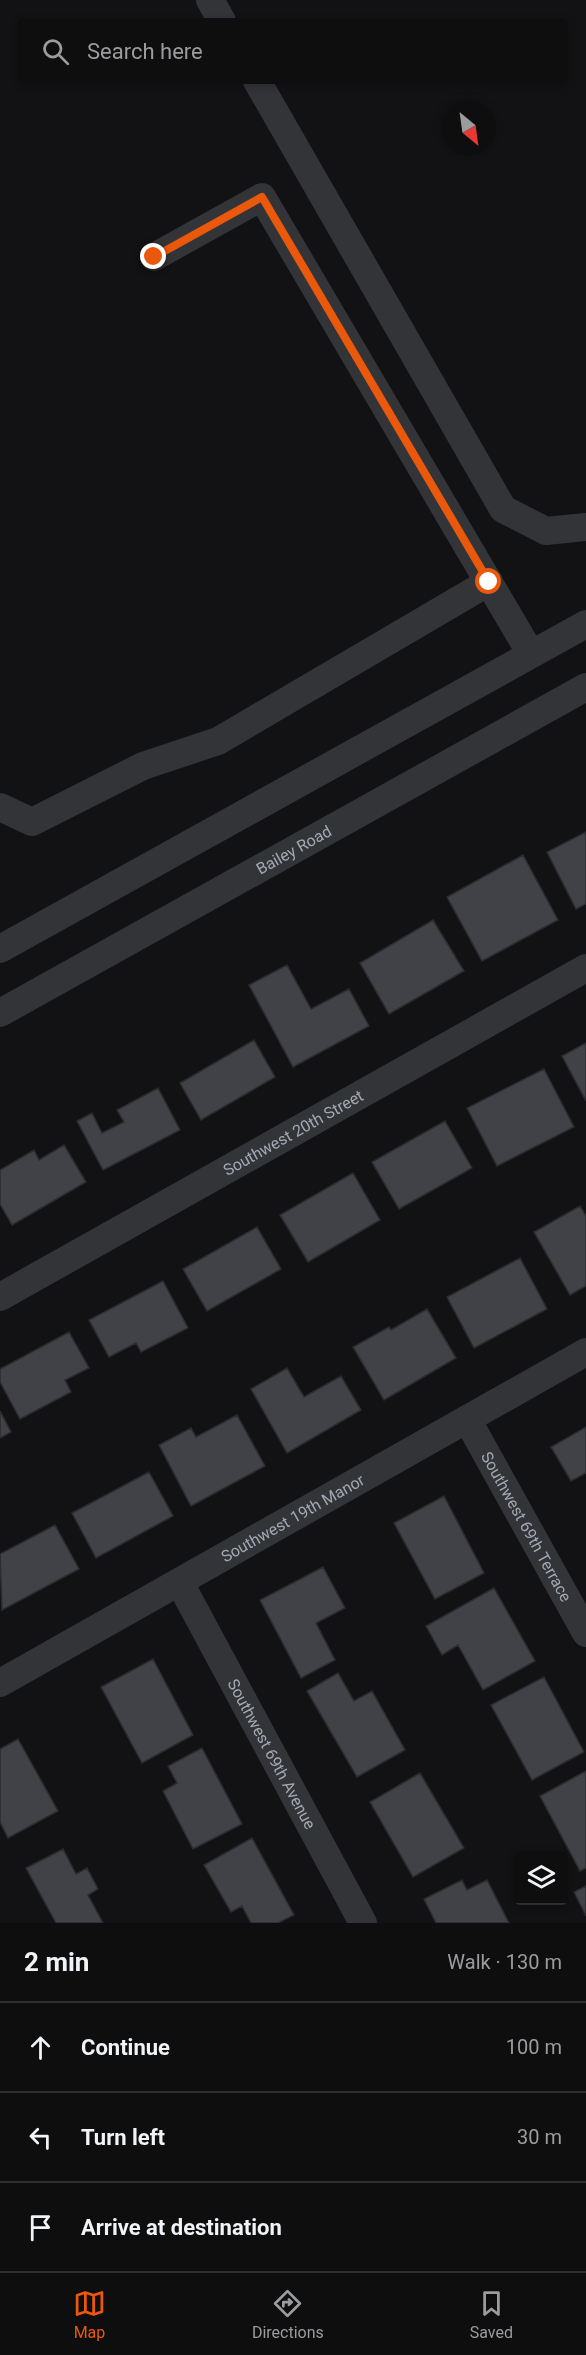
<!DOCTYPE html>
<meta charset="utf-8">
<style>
:root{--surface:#0e0e0f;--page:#1c1c1d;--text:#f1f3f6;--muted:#9b9c9e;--line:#2e2e2f;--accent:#ea580c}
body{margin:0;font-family:Roboto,sans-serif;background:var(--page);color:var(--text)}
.controls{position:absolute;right:18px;bottom:18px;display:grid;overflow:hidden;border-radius:6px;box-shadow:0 3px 9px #0003}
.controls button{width:54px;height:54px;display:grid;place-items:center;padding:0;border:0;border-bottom:2px solid var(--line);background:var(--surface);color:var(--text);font:30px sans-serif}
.compass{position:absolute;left:442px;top:102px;width:54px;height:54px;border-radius:50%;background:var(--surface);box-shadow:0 3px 9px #0003;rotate:151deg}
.stop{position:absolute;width:18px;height:18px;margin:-14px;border:4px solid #ea580c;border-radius:50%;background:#fff}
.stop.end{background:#ea580c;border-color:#fff;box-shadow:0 2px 6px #0008}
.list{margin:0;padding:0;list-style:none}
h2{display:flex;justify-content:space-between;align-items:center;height:78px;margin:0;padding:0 24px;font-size:26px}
h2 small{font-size:20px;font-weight:400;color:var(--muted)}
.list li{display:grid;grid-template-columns:39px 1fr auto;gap:18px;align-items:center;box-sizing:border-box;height:90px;padding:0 24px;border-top:2px solid var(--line)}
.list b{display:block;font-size:22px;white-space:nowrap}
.list em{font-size:20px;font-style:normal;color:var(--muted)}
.icon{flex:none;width:33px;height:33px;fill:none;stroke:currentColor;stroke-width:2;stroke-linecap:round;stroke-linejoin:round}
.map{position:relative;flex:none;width:586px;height:1923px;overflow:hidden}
.search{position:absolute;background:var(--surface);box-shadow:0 3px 9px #0003;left:18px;right:18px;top:18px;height:66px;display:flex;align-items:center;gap:15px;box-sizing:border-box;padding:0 21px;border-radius:6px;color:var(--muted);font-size:22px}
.sheet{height:348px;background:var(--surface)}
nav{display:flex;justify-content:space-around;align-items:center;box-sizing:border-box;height:84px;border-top:2px solid var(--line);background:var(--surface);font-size:16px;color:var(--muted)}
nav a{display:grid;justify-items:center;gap:3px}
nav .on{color:var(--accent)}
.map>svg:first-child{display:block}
.building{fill:#414247;stroke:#2c2c30;stroke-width:1.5}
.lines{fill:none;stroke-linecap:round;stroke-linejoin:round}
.minor{stroke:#333438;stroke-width:28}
.route{stroke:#ea580c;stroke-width:8}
.labels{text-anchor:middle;stroke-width:5;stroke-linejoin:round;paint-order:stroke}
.street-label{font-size:16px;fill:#a3a9b4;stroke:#0d0d0e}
</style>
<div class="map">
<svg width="586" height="1923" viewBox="0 0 586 1923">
<rect width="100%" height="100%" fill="#121214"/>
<!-- building -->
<path class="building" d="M586,832V904L576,909L547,852Z
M523,855L558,920L482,961L447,897Z
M433,920L464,971L389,1014L360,963Z
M287,965L311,1009L349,989L369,1026L293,1067L249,985Z
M254,1040L275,1077L201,1120L180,1083Z
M586,1043V1101L562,1056Z
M544,1069L574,1127L497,1166L467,1108Z
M158,1088L180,1130L103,1170L77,1121L92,1113L102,1133L124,1122L117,1110Z
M445,1121L472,1168L399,1209L372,1162Z
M64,1145L86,1182L12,1225L0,1204V1170L34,1150L39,1160Z
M353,1173L380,1220L308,1262L280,1215Z
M580,1206L586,1216V1286L570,1295L534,1232Z
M257,1227L281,1269L207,1311L183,1269Z
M520,1258L547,1309L474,1348L447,1297Z
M163,1281L188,1328L141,1352L136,1343L109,1357L89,1320Z
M427,1309L456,1358L384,1400L353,1347L389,1327L391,1330Z
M69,1332L89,1368L65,1380L71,1392L20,1419L0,1382V1369Z
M287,1368L304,1397L341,1376L361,1410L287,1453L251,1389Z
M0,1411L11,1432L0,1438Z
M237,1415L265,1466L191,1506L159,1445L191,1428L196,1437Z
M586,1427V1473L571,1481L551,1447Z
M149,1472L173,1516L96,1558L72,1513Z
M444,1496L484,1573L435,1599L394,1523Z
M55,1525L79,1569L2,1610L0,1554Z
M323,1567L345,1608L316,1623L335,1660L301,1678L260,1600Z
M494,1588L535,1661L483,1690L458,1645L442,1655L426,1626Z
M153,1659L193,1735L142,1763L101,1687Z
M338,1673L354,1701L372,1691L405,1750L357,1777L307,1691Z
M544,1677L584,1752L532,1780L491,1705Z
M18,1739L58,1811L8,1838L0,1822V1749Z
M202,1748L242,1824L193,1849L163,1791L177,1783L168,1766Z
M586,1771V1868L580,1871L540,1796Z
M420,1773L464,1848L413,1877L370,1802Z
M252,1838L294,1915L278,1923H251L242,1906L231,1912L204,1865Z
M63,1849L76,1874L87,1868L98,1889L88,1895L103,1923H56L26,1868Z
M462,1880L467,1890L487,1880L509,1923H436L424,1899Z
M586,1886V1916L574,1892Z"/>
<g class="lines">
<!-- minor -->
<g class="minor">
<path d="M210,0L222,21"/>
<path d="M257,81L503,509L546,531L586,527"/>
<path d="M154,257L262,197L531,654"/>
<path d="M0,807L32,822L143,766L218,741L489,582"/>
<path d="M0,949L586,624"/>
<path id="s1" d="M0,1013L586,687"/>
<path id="s2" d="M0,1297L586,968"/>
<path id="s3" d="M467,1419L586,1633"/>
<path id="s4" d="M180,1583L363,1923"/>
<path id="s5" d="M0,1683L586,1352"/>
</g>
</g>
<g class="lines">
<!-- route -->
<path class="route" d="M154,257L262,197L489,582"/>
</g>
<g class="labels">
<!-- street labels -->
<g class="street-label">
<text dy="6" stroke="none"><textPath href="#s1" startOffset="336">Bailey Road</textPath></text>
<text dy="6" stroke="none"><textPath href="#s2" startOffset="336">Southwest 20th Street</textPath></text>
<text dy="6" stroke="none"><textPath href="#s5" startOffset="336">Southwest 19th Manor</textPath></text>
<text dy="6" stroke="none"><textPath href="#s3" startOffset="123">Southwest 69th Terrace</textPath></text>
<text dy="6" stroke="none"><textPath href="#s4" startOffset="194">Southwest 69th Avenue</textPath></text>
</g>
</g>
</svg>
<div class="controls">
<button><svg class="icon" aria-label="layers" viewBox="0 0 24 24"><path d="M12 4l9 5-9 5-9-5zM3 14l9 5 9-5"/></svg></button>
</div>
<svg class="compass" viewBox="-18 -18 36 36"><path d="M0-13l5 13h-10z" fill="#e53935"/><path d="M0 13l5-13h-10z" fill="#9b9c9e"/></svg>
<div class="stop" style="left:489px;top:582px"></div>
<div class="stop end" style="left:154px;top:257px"></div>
<div class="search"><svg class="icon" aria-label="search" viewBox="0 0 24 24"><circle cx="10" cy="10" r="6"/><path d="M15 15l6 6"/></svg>Search here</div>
</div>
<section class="sheet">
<h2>2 min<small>Walk · 130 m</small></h2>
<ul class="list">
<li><svg class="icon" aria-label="ahead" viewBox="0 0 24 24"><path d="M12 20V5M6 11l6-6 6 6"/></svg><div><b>Continue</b></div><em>100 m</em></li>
<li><svg class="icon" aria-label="left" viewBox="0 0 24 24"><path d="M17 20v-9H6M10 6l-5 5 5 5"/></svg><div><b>Turn left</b></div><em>30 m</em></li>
<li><svg class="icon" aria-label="arrive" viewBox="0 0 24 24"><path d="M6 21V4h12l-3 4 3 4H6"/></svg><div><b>Arrive at destination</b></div></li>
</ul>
</section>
<nav>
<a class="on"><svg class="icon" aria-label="map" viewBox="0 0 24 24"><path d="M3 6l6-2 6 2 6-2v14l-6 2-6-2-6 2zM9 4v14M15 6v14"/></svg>Map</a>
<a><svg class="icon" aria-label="directions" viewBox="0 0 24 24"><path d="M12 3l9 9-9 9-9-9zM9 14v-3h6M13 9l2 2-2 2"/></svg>Directions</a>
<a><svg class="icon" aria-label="saved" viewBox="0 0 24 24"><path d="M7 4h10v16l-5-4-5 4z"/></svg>Saved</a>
</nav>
